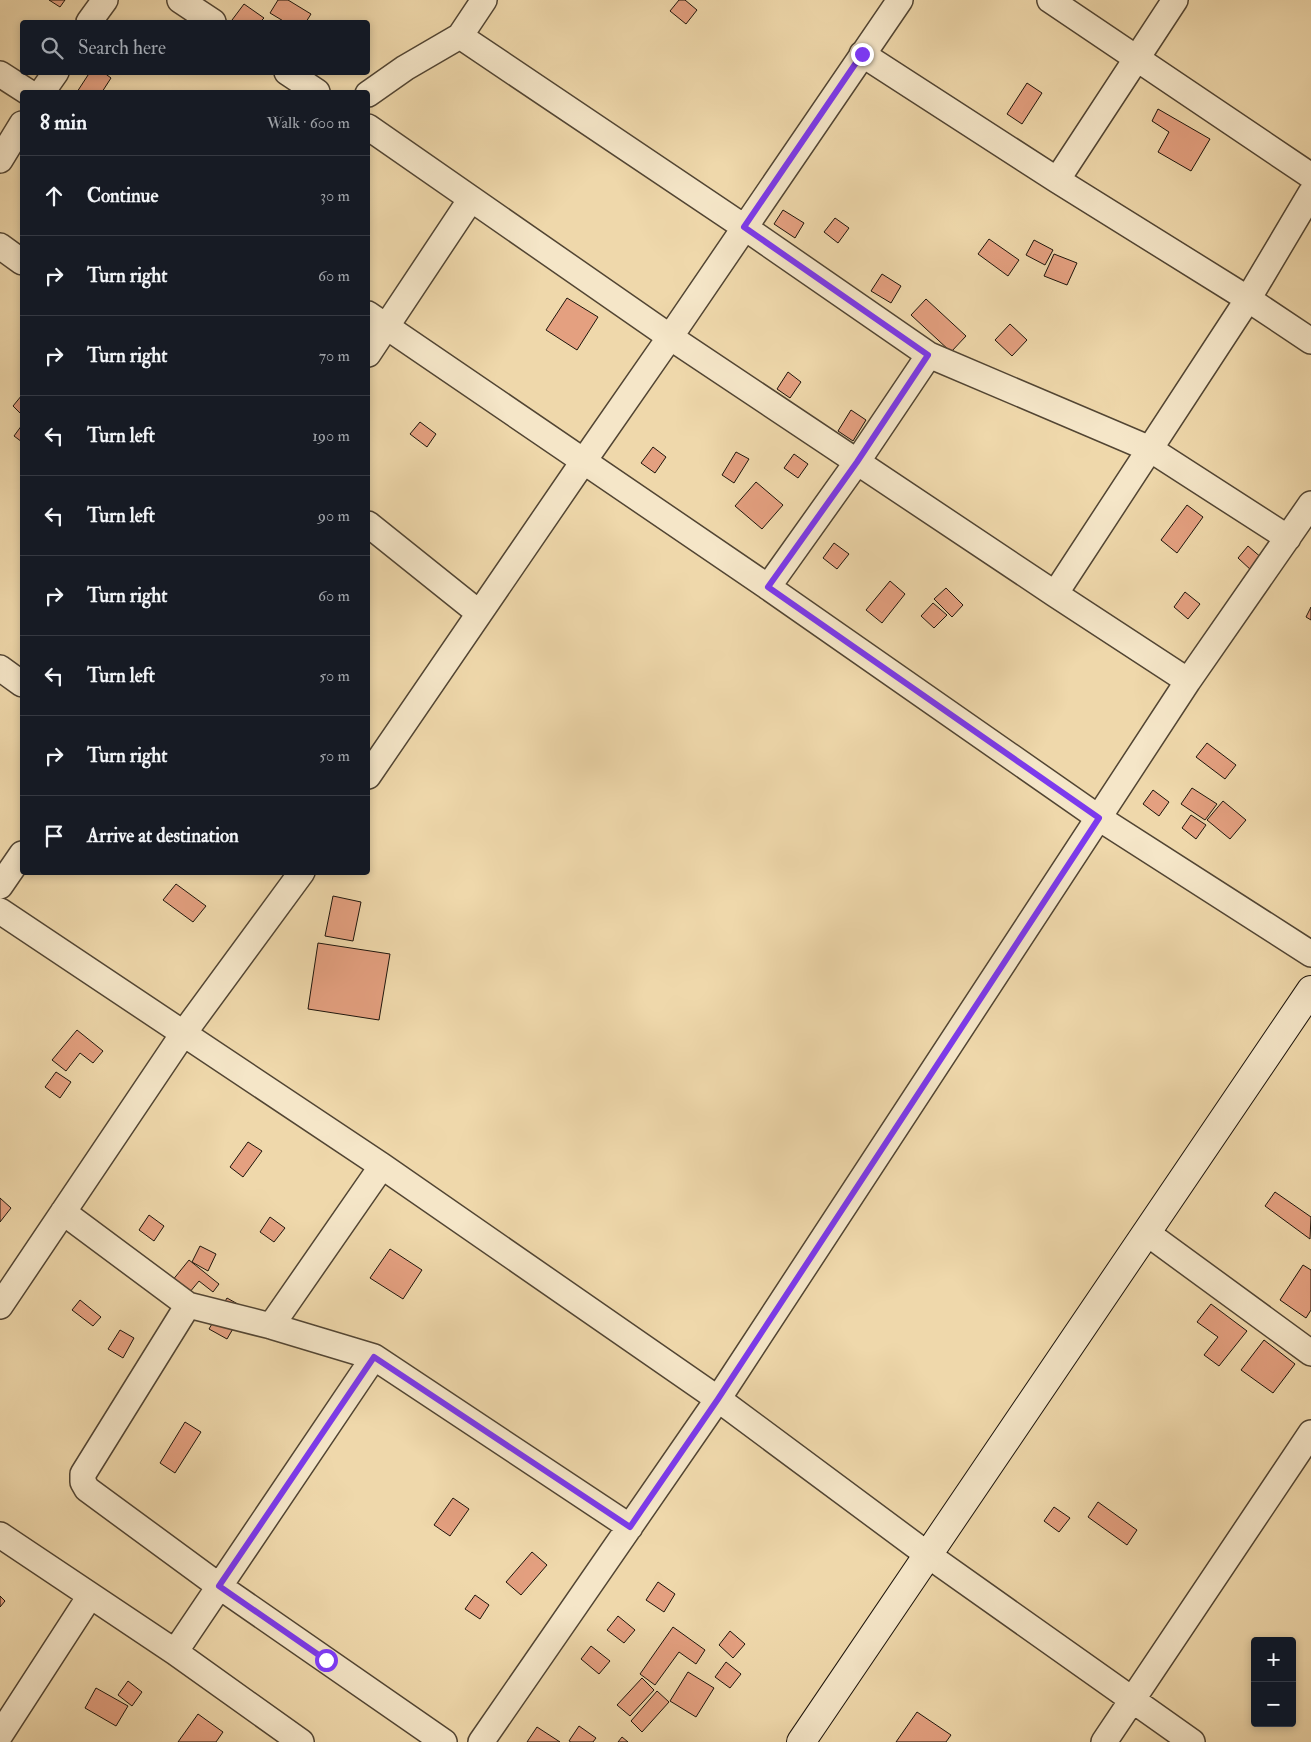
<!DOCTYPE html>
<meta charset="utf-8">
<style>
:root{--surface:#171b24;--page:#20242c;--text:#f1f3f6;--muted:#9ea1a6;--line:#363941}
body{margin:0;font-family:"IM FELL Double Pica",serif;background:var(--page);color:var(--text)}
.controls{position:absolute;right:15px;bottom:15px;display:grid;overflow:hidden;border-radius:5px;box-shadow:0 2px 8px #0003}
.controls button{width:45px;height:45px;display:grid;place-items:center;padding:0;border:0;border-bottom:1px solid var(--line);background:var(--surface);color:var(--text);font:25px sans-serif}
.stop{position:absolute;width:15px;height:15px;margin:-11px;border:4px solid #7c3aed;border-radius:50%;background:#fff}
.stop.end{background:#7c3aed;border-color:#fff;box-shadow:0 1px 5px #0008}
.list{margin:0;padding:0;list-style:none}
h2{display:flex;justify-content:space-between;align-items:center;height:65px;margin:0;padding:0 20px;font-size:21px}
h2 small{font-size:16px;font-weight:400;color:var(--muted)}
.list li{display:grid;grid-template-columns:32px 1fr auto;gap:15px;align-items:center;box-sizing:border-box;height:80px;padding:0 20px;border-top:1px solid var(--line)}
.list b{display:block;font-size:19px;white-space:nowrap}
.list em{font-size:16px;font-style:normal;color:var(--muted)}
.icon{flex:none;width:28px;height:28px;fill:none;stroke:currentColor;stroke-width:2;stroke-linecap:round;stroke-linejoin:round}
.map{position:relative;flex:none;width:1311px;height:1742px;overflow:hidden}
.search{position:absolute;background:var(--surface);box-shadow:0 2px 8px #0003;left:20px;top:20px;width:350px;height:55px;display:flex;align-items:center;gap:12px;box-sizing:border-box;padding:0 18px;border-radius:5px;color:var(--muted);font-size:19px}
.panel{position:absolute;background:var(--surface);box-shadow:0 2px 8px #0003;left:20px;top:90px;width:350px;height:785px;border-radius:5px}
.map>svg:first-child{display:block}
.building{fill:#e4a080;stroke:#1d140b}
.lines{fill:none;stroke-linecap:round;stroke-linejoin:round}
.minor-casing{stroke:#524533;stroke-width:28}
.secondary-casing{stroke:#1d140b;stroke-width:30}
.minor{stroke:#f5e6c8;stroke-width:25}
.secondary{stroke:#f5e6c8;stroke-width:28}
.route{stroke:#7c3aed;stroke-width:6}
</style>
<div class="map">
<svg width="1311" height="1742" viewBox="0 0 1311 1742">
<rect width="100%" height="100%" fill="#efd8ab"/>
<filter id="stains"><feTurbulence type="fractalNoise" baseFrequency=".004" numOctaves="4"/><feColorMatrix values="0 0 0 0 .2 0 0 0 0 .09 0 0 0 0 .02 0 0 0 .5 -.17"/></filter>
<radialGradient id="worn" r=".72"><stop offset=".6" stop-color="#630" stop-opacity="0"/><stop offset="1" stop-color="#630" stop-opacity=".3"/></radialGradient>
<!-- building -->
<path class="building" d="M49,0H65L60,7Z
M278,0H288L311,14L306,22H285L270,13Z
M679,0H685L697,10L686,24L670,11Z
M244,4L264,18L260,22H235L232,20Z
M90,72H103L111,78L102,92H77Z
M1027,83L1042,93L1022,124L1007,114Z
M1158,109L1210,139L1191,171L1158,152L1169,132L1152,121Z
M783,210L804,223L795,238L774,224Z
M835,218L849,228L838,243L824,232Z
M989,239L1019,260L1008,276L978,254Z
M1034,240L1053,250L1045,265L1026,255Z
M1054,254L1077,263L1067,285L1044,276Z
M882,274L901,286L891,303L871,291Z
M567,298L598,317L577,350L546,330Z
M926,299L966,336L951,352L911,315Z
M1010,324L1027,340L1012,356L995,340Z
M788,372L801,382L790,398L777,389Z
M22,395V415L13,406Z
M851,410L866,420L853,441L838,431Z
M420,422L436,434L427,447L410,434Z
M22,425V442L14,436Z
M653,447L666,457L655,473L641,463Z
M736,452L749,459L734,483L722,475Z
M794,454L808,464L798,478L784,468Z
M756,482L783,505L762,529L735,506Z
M1187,505L1203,517L1177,553L1161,540Z
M834,543L849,554L837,569L823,558Z
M1248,546L1263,559L1252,571L1238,558Z
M890,581L905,594L882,623L866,610Z
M946,588L963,605L952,617L934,599Z
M1185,592L1200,604L1188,619L1174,607Z
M933,603L947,615L934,628L921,616Z
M1311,607V620L1306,617Z
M1207,743L1236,765L1225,779L1196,757Z
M1192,788L1217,804L1205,820L1181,804Z
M1153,790L1169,802L1159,816L1143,804Z
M1223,801L1246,820L1230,839L1207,820Z
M1191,815L1206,825L1196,839L1182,828Z
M176,884L206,906L193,922L163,900Z
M333,896L361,902L353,941L325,936Z
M318,943L390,954L379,1020L308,1009Z
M77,1030L103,1051L93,1063L80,1053L66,1071L52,1060Z
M56,1072L71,1082L60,1098L45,1087Z
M248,1142L262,1151L243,1177L230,1167Z
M1275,1192L1311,1217L1310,1239L1265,1206Z
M0,1198L11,1208L0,1222Z
M149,1215L164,1226L154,1241L139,1230Z
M270,1217L285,1228L274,1242L260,1232Z
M200,1246L216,1254L208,1271L192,1262Z
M390,1249L422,1270L403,1299L370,1278Z
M189,1260L219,1284L213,1292L199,1281L175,1310L159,1297Z
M1303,1265L1311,1270V1310L1306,1318L1280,1300Z
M227,1298L245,1308L227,1339L209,1329Z
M80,1300L101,1317L93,1326L72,1310Z
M1211,1304L1247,1331L1219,1366L1204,1355L1218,1337L1197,1322Z
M120,1330L134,1338L123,1358L108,1349Z
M1264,1340L1295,1364L1273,1393L1241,1370Z
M185,1422L201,1432L175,1473L160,1463Z
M453,1498L469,1509L450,1536L434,1525Z
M1098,1502L1137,1530L1127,1545L1088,1517Z
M1054,1507L1070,1518L1059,1532L1044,1521Z
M532,1552L547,1565L521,1595L506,1582Z
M658,1582L675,1594L664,1612L646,1600Z
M475,1595L489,1605L480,1619L465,1609Z
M0,1596L5,1601L0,1607Z
M618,1616L635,1630L624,1643L607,1630Z
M673,1627L705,1650L696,1664L679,1652L655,1685L640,1674Z
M730,1631L745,1644L733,1658L719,1645Z
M591,1646L610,1661L599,1674L581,1659Z
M726,1662L741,1674L730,1688L715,1677Z
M688,1672L714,1688L696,1717L670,1701Z
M642,1678L654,1690L630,1716L617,1705Z
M128,1681L142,1692L132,1706L118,1695Z
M96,1688L128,1706L116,1726L85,1708Z
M657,1691L669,1702L642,1732L631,1721Z
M917,1712L951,1735L946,1742H896Z
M198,1714L223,1732L216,1742H178Z
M579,1726L596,1738L593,1742H571L569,1741Z
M537,1727L560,1742H527Z
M622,1737L628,1742H618Z"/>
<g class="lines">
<defs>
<path id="minor" d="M180,0L213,22
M1050,0L1311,176
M89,22L105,0
M460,36L744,227L929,355L1150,449L1288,538
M862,54L1057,180L1248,299L1311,341
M287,72L317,92
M0,74L28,92
M42,92L56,72
M368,94L405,68L460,36L484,0
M368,127L670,337L1055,594L1188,681
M0,160L22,124
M1057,180L1175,0
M0,246L22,262
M368,314L768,587L1099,818L1311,954
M368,354L471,199
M368,524L479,613
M768,587L857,462L929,355
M1055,594L1248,299L1311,193
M0,668L22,684
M368,776L583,462L670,337L900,0
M0,886L22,854
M0,911L382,1166L718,1399L928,1555L1192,1742
M63,1212L188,1305L271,1326L374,1357L630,1527
M1147,1233L1311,1353
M188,1305L83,1474V1482L87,1489L219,1586L444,1742
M0,1306L183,1034L302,872
M271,1326L382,1166
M0,1535L175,1652L301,1742
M175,1652L374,1357
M0,1735L90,1596
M481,1742L718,1399L1188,681L1311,504
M1104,1742L1311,1433"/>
<path id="secondary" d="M801,1742L1311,990"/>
</defs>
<!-- minor casing -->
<use href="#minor" class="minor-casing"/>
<!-- secondary casing -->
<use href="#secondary" class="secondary-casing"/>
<!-- minor -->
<use href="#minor" class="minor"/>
<!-- secondary -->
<use href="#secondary" class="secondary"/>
</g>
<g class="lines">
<!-- route -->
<path class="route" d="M326,1660L219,1586L374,1357L630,1527L718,1399L1099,818L768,587L857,462L928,355L744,227L862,54"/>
</g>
<rect width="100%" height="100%" filter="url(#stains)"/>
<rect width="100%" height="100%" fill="url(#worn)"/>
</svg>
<div class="controls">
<button>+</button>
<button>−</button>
</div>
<div class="stop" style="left:326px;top:1660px"></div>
<div class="stop end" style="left:862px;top:54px"></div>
<div class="search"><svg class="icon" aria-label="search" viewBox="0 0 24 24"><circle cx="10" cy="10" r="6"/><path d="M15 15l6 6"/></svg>Search here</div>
<section class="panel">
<h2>8 min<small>Walk · 600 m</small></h2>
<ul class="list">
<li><svg class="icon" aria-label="ahead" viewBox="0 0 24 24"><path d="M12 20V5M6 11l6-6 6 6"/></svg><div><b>Continue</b></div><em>30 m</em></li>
<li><svg class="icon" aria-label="right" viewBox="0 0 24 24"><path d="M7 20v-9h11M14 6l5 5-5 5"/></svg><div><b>Turn right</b></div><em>60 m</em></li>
<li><svg class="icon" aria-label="right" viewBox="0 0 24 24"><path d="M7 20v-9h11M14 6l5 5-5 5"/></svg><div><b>Turn right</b></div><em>70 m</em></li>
<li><svg class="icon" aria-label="left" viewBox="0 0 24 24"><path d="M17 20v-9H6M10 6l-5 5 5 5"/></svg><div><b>Turn left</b></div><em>190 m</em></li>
<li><svg class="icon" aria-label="left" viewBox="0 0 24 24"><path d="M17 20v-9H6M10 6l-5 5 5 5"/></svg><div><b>Turn left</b></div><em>90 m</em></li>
<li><svg class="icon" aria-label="right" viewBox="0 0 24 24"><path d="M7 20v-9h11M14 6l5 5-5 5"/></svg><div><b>Turn right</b></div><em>60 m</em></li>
<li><svg class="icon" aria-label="left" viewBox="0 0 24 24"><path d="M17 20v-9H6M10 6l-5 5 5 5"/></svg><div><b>Turn left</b></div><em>50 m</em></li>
<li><svg class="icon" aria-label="right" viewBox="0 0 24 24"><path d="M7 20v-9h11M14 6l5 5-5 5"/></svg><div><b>Turn right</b></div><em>50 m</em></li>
<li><svg class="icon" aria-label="arrive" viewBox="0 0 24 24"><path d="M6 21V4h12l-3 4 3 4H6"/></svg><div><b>Arrive at destination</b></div></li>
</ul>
</section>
</div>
